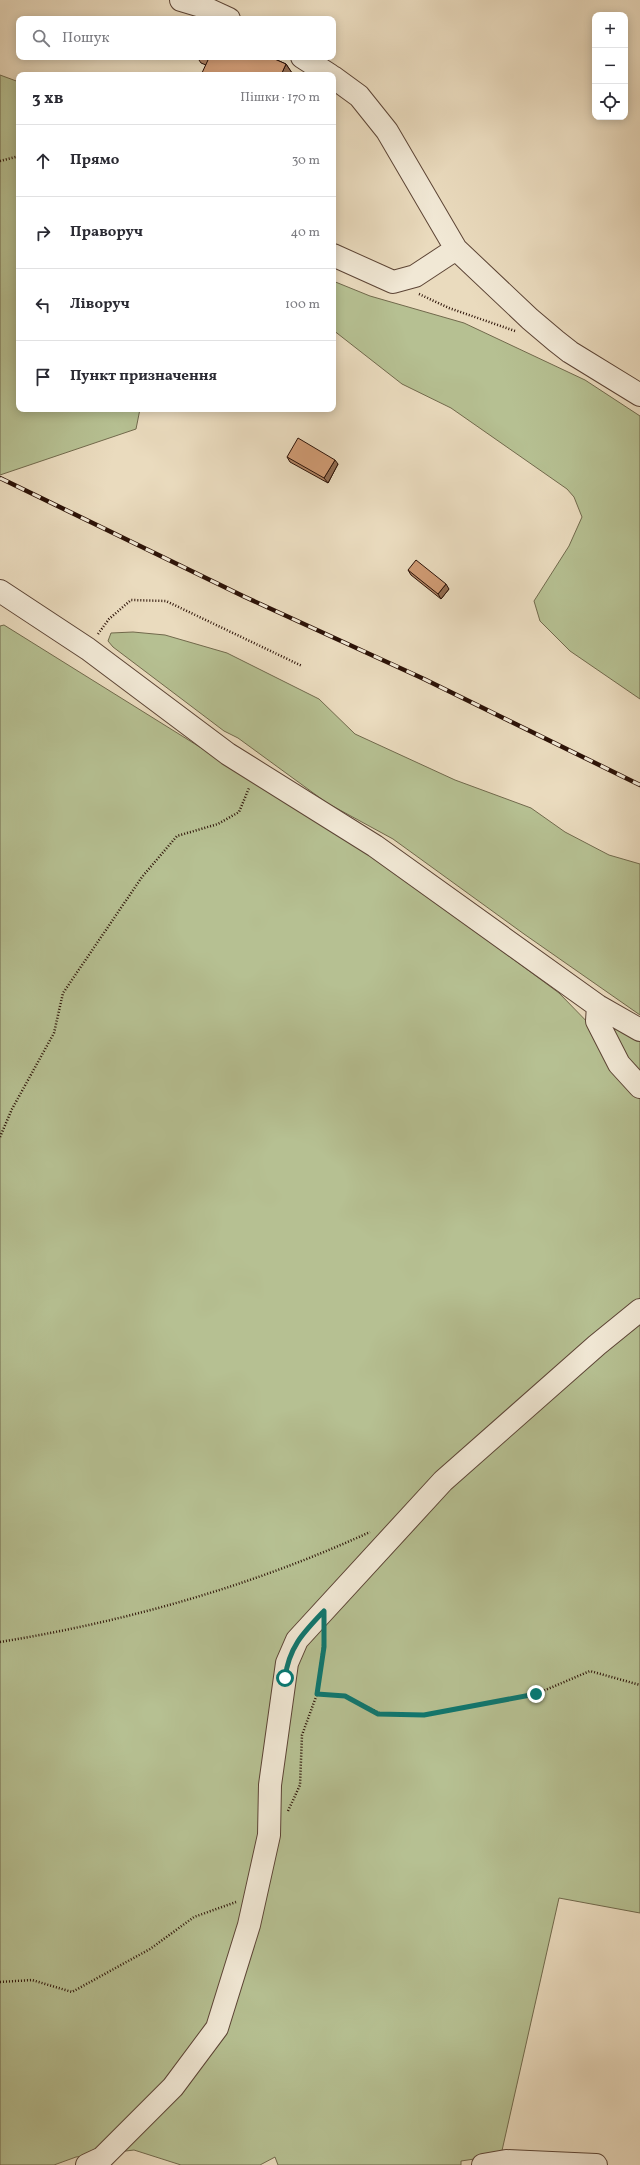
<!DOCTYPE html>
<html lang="uk">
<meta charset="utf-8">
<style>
:root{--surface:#fff;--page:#f2f2f3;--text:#2b2b33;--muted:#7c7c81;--line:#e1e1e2}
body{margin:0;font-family:Vollkorn,serif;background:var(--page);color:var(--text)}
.controls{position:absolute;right:12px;top:12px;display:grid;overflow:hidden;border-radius:8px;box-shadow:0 2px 10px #0003}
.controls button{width:36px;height:36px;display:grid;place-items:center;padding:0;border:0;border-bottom:1px solid var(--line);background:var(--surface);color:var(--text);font:20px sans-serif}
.stop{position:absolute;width:12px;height:12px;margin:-9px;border:3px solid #0f766e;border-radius:50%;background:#fff}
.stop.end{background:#0f766e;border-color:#fff;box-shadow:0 1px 4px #0008}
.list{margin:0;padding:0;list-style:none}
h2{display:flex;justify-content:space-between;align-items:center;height:52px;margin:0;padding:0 16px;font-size:17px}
h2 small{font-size:13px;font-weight:400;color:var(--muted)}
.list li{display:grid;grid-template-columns:26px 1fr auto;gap:12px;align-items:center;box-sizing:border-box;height:72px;padding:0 16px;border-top:1px solid var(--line)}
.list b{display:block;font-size:15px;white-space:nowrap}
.list em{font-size:13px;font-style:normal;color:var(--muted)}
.icon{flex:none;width:22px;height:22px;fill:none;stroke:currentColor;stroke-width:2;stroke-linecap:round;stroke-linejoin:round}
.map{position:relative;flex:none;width:640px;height:2165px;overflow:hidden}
.search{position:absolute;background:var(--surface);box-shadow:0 2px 10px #0003;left:16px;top:16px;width:320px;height:44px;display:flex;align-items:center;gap:10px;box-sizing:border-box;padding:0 14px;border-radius:8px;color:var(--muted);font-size:15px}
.panel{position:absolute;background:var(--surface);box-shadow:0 2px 10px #0003;left:16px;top:72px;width:320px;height:340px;border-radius:8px}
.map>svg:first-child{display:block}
.green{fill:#b6c092;stroke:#71694c}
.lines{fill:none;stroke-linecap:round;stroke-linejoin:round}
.minor-casing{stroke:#5c4435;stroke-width:24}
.path{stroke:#2c1207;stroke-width:2.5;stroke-dasharray:1 2;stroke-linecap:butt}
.minor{stroke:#f1e8d5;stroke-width:22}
.rail-casing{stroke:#2c1207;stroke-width:4.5}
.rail{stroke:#f1e8d5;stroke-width:3;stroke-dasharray:9;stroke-linecap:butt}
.wall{fill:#b38564;stroke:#2c1207}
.shaded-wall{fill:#926c51;stroke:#2c1207}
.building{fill:#d09b74;stroke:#2c1207}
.route{stroke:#0f766e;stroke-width:5}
</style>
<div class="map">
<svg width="640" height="2165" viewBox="0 0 640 2165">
<rect width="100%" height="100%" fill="#eadbbe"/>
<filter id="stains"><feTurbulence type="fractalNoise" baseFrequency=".005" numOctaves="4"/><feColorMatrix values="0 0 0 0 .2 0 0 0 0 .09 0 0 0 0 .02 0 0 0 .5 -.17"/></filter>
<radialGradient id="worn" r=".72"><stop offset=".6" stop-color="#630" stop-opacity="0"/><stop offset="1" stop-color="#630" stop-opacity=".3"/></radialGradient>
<!-- green -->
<path class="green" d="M0,75L19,82V409H140L136,429L0,475Z
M333,281L370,296L464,323L585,380L640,416V699L570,651L540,621L534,601L569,546L582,517L574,497L567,489L451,408L402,384L333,330Z
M4,625L365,850L559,993L599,1034L640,1096V1913L559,1898L501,2155L461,2161V2165H278L275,2157L260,2165H181L134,2150L76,2157L54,2165H0V626Z
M133,632L165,635L227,653L319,699L355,734L455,780L531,808L565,832L609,855L640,864V1015L524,934L393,839L327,803L238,738L224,731L113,647L108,641L111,633Z
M598,1006L640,1030V1080Z"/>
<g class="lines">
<defs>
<path id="minor" d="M181,0L201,6L229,19
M302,57L330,75
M333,77L359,96L387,131L456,249L530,319L556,341L570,352L640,395
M333,255L393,282L415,276L456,249
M0,591L88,649L228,754L375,846L598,1006L640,1030
M598,1006L597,1021L619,1064L640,1087
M87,2165L102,2158L173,2087L217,2028L249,1925L269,1835L270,1785L287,1663L297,1640L443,1481L597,1345L640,1310
M483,2165L506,2161L596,2165"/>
</defs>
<!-- minor casing -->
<use href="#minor" class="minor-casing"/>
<!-- path -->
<path class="path" d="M0,161L19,156
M419,294L449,308L515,331
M98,634L109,619L131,600L166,601L302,666
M0,1137L12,1109L54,1033L63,993L142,877L177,836L218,824L239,812L249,788
M0,1642C128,1621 252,1586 370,1532
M317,1694L345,1696L379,1713L424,1715L536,1694L590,1671L640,1685
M288,1811L300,1785L302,1735L317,1694L324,1638
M0,1982L32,1980L72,1992L150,1949L194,1917L236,1902"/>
<!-- minor -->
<use href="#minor" class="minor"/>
<defs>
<path id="rail" d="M0,478L245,597L424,679L640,785"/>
</defs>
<!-- rail casing -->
<use href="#rail" class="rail-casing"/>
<!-- rail -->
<use href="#rail" class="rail"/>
</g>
<!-- wall -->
<path class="wall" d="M197,57H270L286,64L292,73L206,65L201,63Z
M287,457L338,464L328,483L290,462Z
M408,570L449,589L441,599L411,575Z"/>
<!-- shaded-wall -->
<path class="shaded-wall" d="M286,64L292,73L291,75H281Z
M335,460L338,464L328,483L324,478Z
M446,584L449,589L441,599L438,594Z"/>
<!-- building -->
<path class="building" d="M202,57H270L286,64L281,75H201L208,60Z
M298,438L335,460L324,478L287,457Z
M416,560L446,584L438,594L408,570Z"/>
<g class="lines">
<!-- route -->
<path class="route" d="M285,1678C289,1647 303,1633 324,1611V1647L317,1694L345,1696L378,1714L424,1715L536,1694"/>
</g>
<rect width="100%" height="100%" filter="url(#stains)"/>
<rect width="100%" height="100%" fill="url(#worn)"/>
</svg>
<div class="controls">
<button>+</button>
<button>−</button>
<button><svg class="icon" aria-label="locate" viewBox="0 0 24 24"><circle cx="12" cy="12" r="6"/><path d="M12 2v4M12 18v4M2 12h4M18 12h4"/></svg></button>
</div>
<div class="stop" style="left:285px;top:1678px"></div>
<div class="stop end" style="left:536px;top:1694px"></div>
<div class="search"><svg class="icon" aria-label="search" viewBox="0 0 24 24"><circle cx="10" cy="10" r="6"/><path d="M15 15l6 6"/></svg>Пошук</div>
<section class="panel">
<h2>3 хв<small>Пішки · 170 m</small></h2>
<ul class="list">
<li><svg class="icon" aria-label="ahead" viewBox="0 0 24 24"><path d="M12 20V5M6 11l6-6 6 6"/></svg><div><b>Прямо</b></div><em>30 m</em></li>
<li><svg class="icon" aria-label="right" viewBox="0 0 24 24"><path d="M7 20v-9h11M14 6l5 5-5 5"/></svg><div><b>Праворуч</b></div><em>40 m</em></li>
<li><svg class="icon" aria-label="left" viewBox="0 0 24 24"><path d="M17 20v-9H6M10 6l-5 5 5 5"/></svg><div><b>Ліворуч</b></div><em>100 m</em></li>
<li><svg class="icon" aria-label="arrive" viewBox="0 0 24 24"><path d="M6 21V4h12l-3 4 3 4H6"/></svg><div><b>Пункт призначення</b></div></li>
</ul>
</section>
</div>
